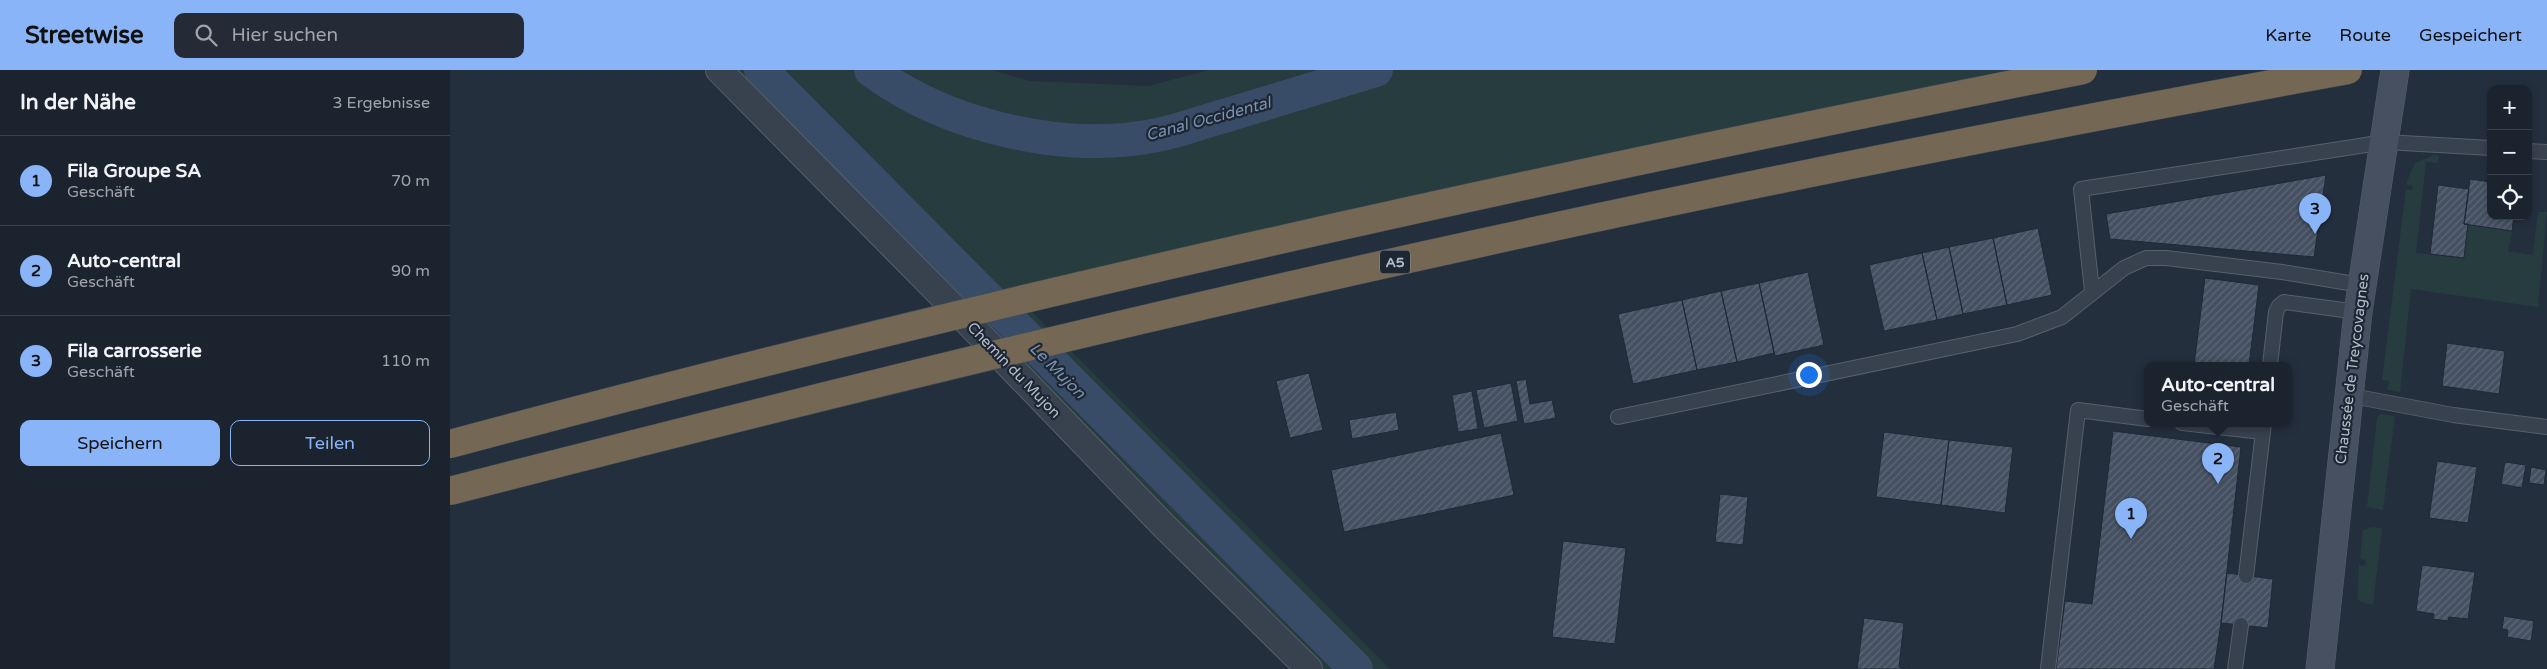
<!DOCTYPE html>
<html lang="de">
<meta charset="utf-8">
<style>
:root{--surface:#1b232e;--page:#242b36;--text:#f1f3f6;--muted:#a0a4aa;--line:#39404a;--accent:#8ab4f8}
body{margin:0;font-family:"Varela Round",sans-serif;background:var(--page);color:var(--text)}
.controls{position:absolute;right:15px;top:15px;display:grid;overflow:hidden;border-radius:10px;box-shadow:0 2px 8px #0003}
.controls button{width:45px;height:45px;display:grid;place-items:center;padding:0;border:0;border-bottom:1px solid var(--line);background:var(--surface);color:var(--text);font:25px sans-serif}
.you{position:absolute;left:1358px;top:304px;width:18px;height:18px;margin:-12px;border:4px solid #fff;border-radius:50%;background:#1a73e8;box-shadow:0 0 0 8px #1a73e833}
.badge{display:grid;place-items:center;width:32px;height:32px;border-radius:50%;background:var(--accent);color:#111;font-size:16px;font-weight:700}
.pin{position:absolute;translate:-50% -41px;filter:drop-shadow(0 1px 2px #0008)}
.pin::after{content:'';position:absolute;top:26px;width:18px;height:15px;background:inherit;clip-path:polygon(0 0,100% 0,50% 100%)}
.popup{position:absolute;left:1694px;top:292px;width:148px;height:65px;box-sizing:border-box;display:grid;place-content:center;border-radius:10px;background:var(--surface);filter:drop-shadow(0 1px 4px #0005);font-size:16px;white-space:nowrap;color:var(--muted)}
.popup b{font-size:19px;color:var(--text)}
.popup::after{content:'';position:absolute;left:50%;top:100%;margin-left:-10px;border:10px solid transparent;border-top-color:var(--surface)}
.list{margin:0;padding:0;list-style:none}
h2{display:flex;justify-content:space-between;align-items:center;height:65px;margin:0;padding:0 20px;font-size:21px}
h2 small{font-size:16px;font-weight:400;color:var(--muted)}
.list li{display:grid;grid-template-columns:32px 1fr auto;gap:15px;align-items:center;box-sizing:border-box;height:90px;padding:0 20px;border-top:1px solid var(--line)}
.list b{display:block;font-size:19px;white-space:nowrap}
.list p{margin:0;font-size:16px;white-space:nowrap;color:var(--muted)}
.list em{font-size:16px;font-style:normal;color:var(--muted)}
.actions{display:flex;gap:10px;padding:15px 20px}
.actions a{flex:1;padding:11px 0;border:1px solid var(--accent);border-radius:10px;text-align:center;font-size:18px;color:var(--accent)}
.actions .main{background:var(--accent);color:#111}
.icon{flex:none;width:28px;height:28px;fill:none;stroke:currentColor;stroke-width:2;stroke-linecap:round;stroke-linejoin:round}
.map{position:relative;flex:none;width:2097px;height:599px;overflow:hidden}
header{display:flex;align-items:center;gap:30px;box-sizing:border-box;height:70px;padding:0 25px;background:var(--accent);color:#111}
header strong{font-size:24px}
nav{display:flex;gap:28px;margin-inline-start:auto;font-size:18px}
.search{width:350px;height:45px;background:var(--page);display:flex;align-items:center;gap:12px;box-sizing:border-box;padding:0 18px;border-radius:10px;color:var(--muted);font-size:19px}
main{display:flex}
aside{flex:1;background:var(--surface)}
.map>svg:first-child{display:block}
.grass{fill:#263c3f}
.lines{fill:none;stroke-linecap:round;stroke-linejoin:round}
.canal{stroke:#394c67;stroke-width:34}
.building{fill:url(#building-hatch);stroke:#1f2835}
.lane-casing{stroke:#565f6c;stroke-width:16}
.street-casing{stroke:#565f6c;stroke-width:28}
.secondary-casing{stroke:#565f6c;stroke-width:29}
.lane{stroke:#38414e;stroke-width:14}
.street{stroke:#38414e;stroke-width:26}
.secondary{stroke:#465061;stroke-width:28}
.highway-bridge-casing{stroke:#434c59;stroke-width:29;stroke-linecap:butt}
.highway-bridge{stroke:#746855;stroke-width:28}
.labels{text-anchor:middle;stroke-width:4.5;stroke-linejoin:round;paint-order:stroke}
.shield{fill:#1d2633;stroke:#878f9c;stroke-width:1}
.shield-label{font-size:14px;font-weight:bold;fill:#b4bcc9}
.street-label{font-size:15px;fill:#b4bcc9;stroke:#1d2633}
.water-label{font-size:16px;font-style:italic;fill:#7c92b1;stroke:#1d2633}
</style>
<header>
<strong>Streetwise</strong>
<div class="search"><svg class="icon" aria-label="search" viewBox="0 0 24 24"><circle cx="10" cy="10" r="6"/><path d="M15 15l6 6"/></svg>Hier suchen</div>
<nav><a>Karte</a><a>Route</a><a>Gespeichert</a></nav>
</header>
<main>
<aside>
<h2>In der Nähe<small>3 Ergebnisse</small></h2>
<ul class="list">
<li><span class="badge">1</span><div><b>Fila Groupe SA</b><p>Geschäft</p></div><em>70 m</em></li>
<li><span class="badge">2</span><div><b>Auto-central</b><p>Geschäft</p></div><em>90 m</em></li>
<li><span class="badge">3</span><div><b>Fila carrosserie</b><p>Geschäft</p></div><em>110 m</em></li>
</ul>
<div class="actions"><a class="main">Speichern</a><a>Teilen</a></div>
</aside>
<div class="map">
<svg width="2097" height="599" viewBox="0 0 2097 599">
<defs>
<pattern id="building-hatch" width="6" height="6" patternUnits="userSpaceOnUse" patternTransform="scale(1.25)"><rect width="6" height="6" fill="#455162"/><path d="M-1 1l2-2M0 6l6-6M5 7l2-2" fill="none" stroke="#5d6877"/></pattern>
</defs>
<rect width="100%" height="100%" fill="#242f3e"/>
<!-- grass -->
<path class="grass" d="M273,0H542L579,11L699,16L759,0H1557L570,230L940,599H859L503,237L522,233Z
M1984,85L1989,86L1988,93L1976,92L1966,183L2013,188L2018,154L2062,161L2058,181L2083,185L2088,142H2097L2088,237L1961,219L1950,322L1937,320L1939,311L1932,310L1956,120H1962L1963,116L1957,115V112L1965,93Z
M1930,344L1945,346L1933,440L1917,437L1927,348Z
M1922,457L1932,458L1923,535L1911,532L1907,528L1909,495L1915,496L1916,490L1910,489L1913,460Z"/>
<g class="lines">
<!-- canal -->
<path class="canal" d="M311,0L906,599
M421,0C497,57 618,85 712,64C735,59 758,50 781,44C829,29 877,15 926,0"/>
</g>
<!-- building -->
<path class="building" d="M1876,105L1864,187L1660,169L1656,144Z
M2020,109L2041,112V146H2064L2062,161L2014,154Z
M1988,115L2019,119L2014,154H2018L2014,188L1980,184Z
M1588,158L1602,225L1557,235L1543,168Z
M1543,168L1557,235L1513,244L1499,177Z
M1499,177L1513,244L1487,250L1472,183Z
M1472,183L1487,250L1434,261L1419,195Z
M1358,202L1374,275L1325,286L1309,213Z
M1755,208L1809,215L1799,295H1744Z
M1309,213L1324,283L1287,292L1271,221Z
M1271,221L1287,292L1247,300L1232,230Z
M1232,230L1247,300L1183,314L1168,244Z
M1997,273L2055,281L2049,324L1992,316Z
M859,303L873,360L840,368L826,311Z
M1076,309L1080,334L1102,330L1106,348L1074,354L1066,311Z
M1061,313L1068,351L1034,358L1026,320Z
M1022,321L1028,359L1008,362L1002,325Z
M946,342L949,360L902,369L899,350Z
M1663,361L1791,377L1771,553L1764,599H1606L1615,531L1642,534Z
M1434,362L1499,370L1491,435L1426,427Z
M1051,363L1064,425L894,462L881,400Z
M1499,370L1563,377L1555,443L1491,435Z
M1987,391L2027,397L2018,453L1979,448Z
M2055,392L2076,395L2072,418L2051,414Z
M2081,397L2096,400L2094,415L2079,413Z
M1270,424L1298,427L1293,475L1265,472Z
M1113,471L1176,478L1165,574L1102,567Z
M1972,495L2025,502L2018,549L1999,547L1998,551L1983,549L1984,544L1966,541Z
M1777,503L1823,509L1818,558L1771,553Z
M2054,546L2084,551L2081,571L2057,567L2058,560L2052,559Z
M1414,548L1454,553L1449,597L1455,599H1407Z"/>
<g class="lines">
<defs>
<path id="lane" d="M2078,81L2097,82
M1642,221L1631,119L1935,72L2041,78
M1820,295L1826,242L1829,236L1834,232L1908,242
M1897,325L2003,345L2097,357
M1168,347L1567,264L1612,247L1674,198L1696,188H1716L1832,202L1911,215
M1732,353L1813,362
M1796,506L1814,353
M1598,599L1628,340L1698,349
M1785,599L1791,555"/>
<path id="street" d="M269,0L503,237L714,456L859,599"/>
<path id="secondary" d="M1870,599L1908,242L1945,0"/>
</defs>
<!-- lane casing -->
<use href="#lane" class="lane-casing"/>
<!-- street casing -->
<use href="#street" class="street-casing"/>
<!-- secondary casing -->
<use href="#secondary" class="secondary-casing"/>
<!-- lane -->
<use href="#lane" class="lane"/>
<!-- street -->
<use href="#street" class="street"/>
<!-- secondary -->
<use href="#secondary" class="secondary"/>
<defs>
<path id="highway-bridge" d="M0,374C540,229 1085,109 1633,0
M0,421C341,333 682,249 1026,174C1315,110 1606,53 1898,0"/>
</defs>
<!-- highway-bridge casing -->
<use href="#highway-bridge" class="highway-bridge-casing"/>
<!-- highway-bridge -->
<use href="#highway-bridge" class="highway-bridge"/>
</g>
<g class="labels">
<!-- shield labels -->
<rect class="shield" x="930" y="180.5" width="30" height="23" rx="4"/>
<g class="shield-label">
<text x="945" y="197">A5</text>
</g>
<!-- street labels -->
<g class="street-label">
<text transform="translate(1902 299) rotate(-83)" y="5">Chaussée de Treycovagnes</text>
<text transform="translate(564 300) rotate(46)" y="5">Chemin du Mujon</text>
</g>
<!-- water labels -->
<g class="water-label">
<text transform="translate(758 48) rotate(-15)" y="6">Canal Occidental</text>
<text transform="translate(608 300) rotate(45)" y="6">Le Mujon</text>
</g>
</g>
</svg>
<div class="controls">
<button>+</button>
<button>−</button>
<button><svg class="icon" aria-label="locate" viewBox="0 0 24 24"><circle cx="12" cy="12" r="6"/><path d="M12 2v4M12 18v4M2 12h4M18 12h4"/></svg></button>
</div>
<div class="you"></div>
<div class="pin badge" style="left:1681px;top:469px">1</div>
<div class="pin badge" style="left:1768px;top:414px">2</div>
<div class="popup"><b>Auto-central</b>Geschäft</div>
<div class="pin badge" style="left:1865px;top:164px">3</div>
</div>
</main>
